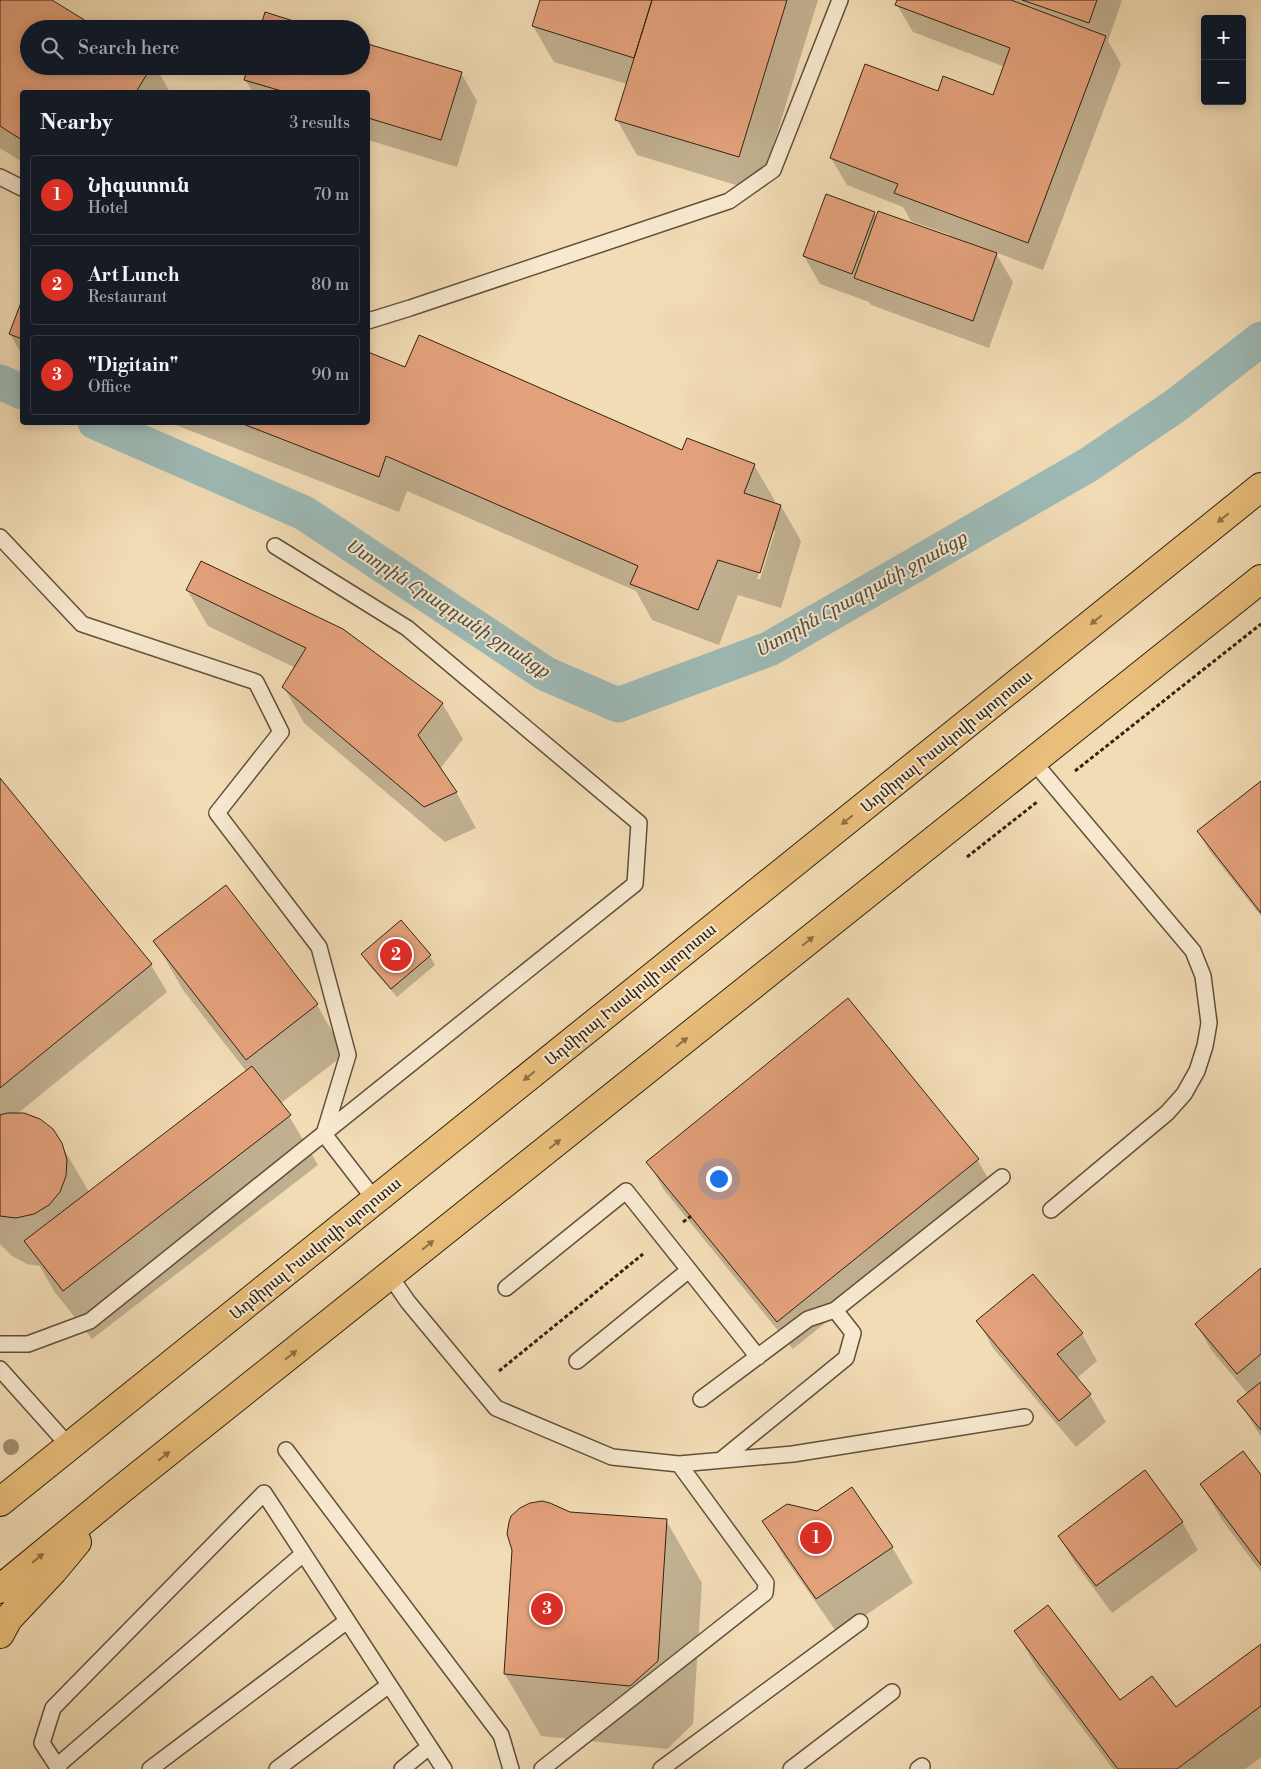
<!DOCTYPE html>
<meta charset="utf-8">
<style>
:root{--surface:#171b24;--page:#20242c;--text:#f1f3f6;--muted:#9ea1a6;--line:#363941;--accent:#d93025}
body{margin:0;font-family:"Libre Bodoni","Noto Serif Armenian",serif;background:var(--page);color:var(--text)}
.controls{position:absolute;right:15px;top:15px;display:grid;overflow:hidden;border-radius:5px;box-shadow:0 2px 12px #0003}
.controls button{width:45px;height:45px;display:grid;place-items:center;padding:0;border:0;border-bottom:1px solid var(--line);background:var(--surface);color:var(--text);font:25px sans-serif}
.you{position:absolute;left:718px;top:1178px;width:18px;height:18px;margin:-12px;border:4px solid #fff;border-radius:50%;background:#1a73e8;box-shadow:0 0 0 8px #1a73e833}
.badge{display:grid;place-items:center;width:32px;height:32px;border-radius:50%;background:var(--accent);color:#fff;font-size:16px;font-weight:700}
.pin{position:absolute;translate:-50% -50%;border:2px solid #fff;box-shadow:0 1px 5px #0006}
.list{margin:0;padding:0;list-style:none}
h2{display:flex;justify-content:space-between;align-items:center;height:65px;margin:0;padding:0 20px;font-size:21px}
h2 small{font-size:16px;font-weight:400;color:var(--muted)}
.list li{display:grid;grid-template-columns:32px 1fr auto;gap:15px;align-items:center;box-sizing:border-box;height:80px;margin:0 10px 10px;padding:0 10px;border:1px solid var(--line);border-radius:5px}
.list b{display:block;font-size:19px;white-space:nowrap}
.list p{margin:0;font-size:16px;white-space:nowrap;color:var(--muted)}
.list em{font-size:16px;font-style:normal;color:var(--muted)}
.icon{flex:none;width:28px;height:28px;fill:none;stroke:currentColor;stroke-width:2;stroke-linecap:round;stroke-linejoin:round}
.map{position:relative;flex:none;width:1261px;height:1769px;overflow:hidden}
.search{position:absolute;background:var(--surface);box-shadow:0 2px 12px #0003;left:20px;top:20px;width:350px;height:55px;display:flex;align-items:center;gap:12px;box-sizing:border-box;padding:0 18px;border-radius:28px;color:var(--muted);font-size:19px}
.panel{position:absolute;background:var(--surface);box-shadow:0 2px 12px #0003;left:20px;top:90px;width:350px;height:335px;border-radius:5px}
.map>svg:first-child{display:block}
.shadow{fill:#0003;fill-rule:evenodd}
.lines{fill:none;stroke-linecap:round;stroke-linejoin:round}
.canal{stroke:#9dbab6;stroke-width:35}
.building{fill:#e3a17b;stroke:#312212}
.service-casing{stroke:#61503b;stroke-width:18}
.trunk-casing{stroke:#312212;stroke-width:30}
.path{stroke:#312212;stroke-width:3;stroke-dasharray:4 2.5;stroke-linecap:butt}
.service{stroke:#f7e8cf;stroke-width:15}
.trunk{stroke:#e9be7a;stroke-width:28}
.tree{fill:#9f906f}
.oneway{fill:#8d7046}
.labels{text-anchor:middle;stroke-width:4;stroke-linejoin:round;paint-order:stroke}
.street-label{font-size:16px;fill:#312212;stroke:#f7e8cf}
.water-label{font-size:18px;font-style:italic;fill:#515043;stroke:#f7e8cf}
</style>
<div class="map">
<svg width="1261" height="1769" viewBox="0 0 1261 1769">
<rect width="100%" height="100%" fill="#f2dcb5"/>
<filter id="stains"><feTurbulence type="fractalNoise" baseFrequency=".004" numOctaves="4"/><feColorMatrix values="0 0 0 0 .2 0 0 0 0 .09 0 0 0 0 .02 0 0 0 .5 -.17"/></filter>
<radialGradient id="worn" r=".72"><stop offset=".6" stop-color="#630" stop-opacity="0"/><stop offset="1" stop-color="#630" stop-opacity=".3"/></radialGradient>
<!-- shadow -->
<path class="shadow" d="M0,0H50L29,29V66H155L170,92H22V162L0,148Z
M541,0H818L759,192L637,155L617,120L627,84L554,62L533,26Z
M899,0H1122L1108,41L1121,64L1043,270L995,252L1013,282L989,348L871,305L869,302L820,284L804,256L874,213L877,218L949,237L950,235L911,221L903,207L847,185L831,158L938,92L993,96L1005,67L913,32L897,5Z
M461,73L477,101L457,167L368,140V92H253L245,80Z
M22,303V355L10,334Z
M368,353L406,368L683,452L754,465L775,501L774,504L781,506L801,541L781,608L738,595L719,645L652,620L636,591L407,491L399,512L168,422H368ZM772,531H775L760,579H757Z
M187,590L442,703L463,739L440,769L456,792L476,828L445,842L304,723L284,687L296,668L208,626Z
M0,780L151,965L167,992L17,1114L61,1144L89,1192L246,1071L183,990L155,941L317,1005L345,1054L280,1104L289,1116L318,1165L92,1339L54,1291L40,1266L27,1264L12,1256L0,1244Z
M1261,783V916L1209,850L1198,831Z
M401,922L430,956L435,965L397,997L368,964L363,955Z
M977,1159L993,1187L793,1349L664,1190L648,1162Z
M1261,1270V1437L1239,1401L1248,1394L1212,1351L1196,1324Z
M978,1321L1082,1334L1097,1361L1076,1379L1090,1395L1106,1422L1076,1447L993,1348Z
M1261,1477V1572L1222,1520L1201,1484Z
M569,1513L666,1520L702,1583L693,1724L667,1749L541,1736L505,1674Z
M764,1521L892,1547L913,1583L838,1634L784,1557Z
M1182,1522L1198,1550L1112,1613L1075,1563L1059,1536Z
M1016,1631L1119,1702L1176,1709L1261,1645V1757L1245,1769H1113L1036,1667Z"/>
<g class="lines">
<!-- canal -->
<path class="canal" d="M0,382L22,392
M95,422L304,513L546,674L618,705L769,649L1088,465L1175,406L1261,339"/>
</g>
<!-- building -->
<path class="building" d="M0,0H52L99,29H29V66H152L136,92H22V140L0,126Z
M540,0H652L634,58L532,26Z
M652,0H787L739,157L615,120Z
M897,0H1011L1106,36L1028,243L894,193L898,184L830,158L865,64L938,91L943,76L993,95L1010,48L895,5Z
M1022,0H1097L1089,23Z
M265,12L319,29H260Z
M361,42L462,72L441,140L368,118V92H285L244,80L248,66H361Z
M826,194L875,212L852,274L803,256Z
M878,211L997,253L973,321L854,278Z
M22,300V339L9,334Z
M419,335L682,450L687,438L755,464L744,493L781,505L760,573L718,560L698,610L630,584L638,566L386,456L379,477L238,422H368V352L405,367Z
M201,561L343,629L443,703L418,735L457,792L424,807L282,687L306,648L186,590Z
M0,778L152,964L0,1088Z
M1261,781V913L1197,831Z
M226,885L318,1004L246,1060L153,941Z
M401,920L431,955L391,989L361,954Z
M848,998L979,1159L777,1322L646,1162Z
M252,1066L291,1115L63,1291L24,1241Z
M7,1113H24L40,1119L53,1129L62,1143L67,1160L66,1176L60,1192L49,1205L34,1214L16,1218L0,1216V1115Z
M1261,1268V1354L1237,1374L1195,1324Z
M1033,1274L1083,1333L1057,1354L1091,1394L1059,1421L976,1321Z
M1261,1382V1430L1237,1401Z
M1243,1451L1261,1475V1565L1200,1484Z
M1145,1470L1183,1522L1096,1586L1058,1536Z
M852,1487L893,1547L816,1599L762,1521L787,1504L817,1511Z
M542,1501L550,1503L570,1512L667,1519L658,1661L630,1686L504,1674L512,1550L507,1534L509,1522L511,1516L520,1508L530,1503Z
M1048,1605L1120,1700L1152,1676L1176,1707L1261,1644V1706L1177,1769H1118L1014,1631Z"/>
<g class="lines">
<defs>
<path id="service" d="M0,177L22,188
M368,321L410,308L729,201L773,170L840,0
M0,537L82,624L256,682L281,732L217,813L319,947L348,1055L324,1134L375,1200
M1033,761L1193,951L1203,976L1209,1023L1205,1046L1197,1071L1184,1094L1167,1113L1051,1210
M390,1276L408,1302L496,1408L612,1457L679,1464L793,1454L1025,1417
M506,1288L626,1191L689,1270
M835,1310L1002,1177
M0,1344H28L90,1321L635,884L639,823L407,628L275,546
M577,1361L689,1270L758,1357
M0,1369L69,1446
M701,1399L808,1319L835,1310L853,1333L846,1358L721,1460
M286,1450L501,1735L511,1769
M57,1766L303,1554
M59,1769L42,1743L53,1708L264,1493L444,1769
M150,1769L347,1621
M277,1769L389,1685
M402,1769L429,1747
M542,1769L765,1593L766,1583L679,1464
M661,1769L860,1622
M791,1769L892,1692
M918,1769L922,1766"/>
<path id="trunk" d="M0,1502L1261,487
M0,1589L118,1492L1261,579
M0,1634L8,1619L53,1571L77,1542"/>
</defs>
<!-- service casing -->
<use href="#service" class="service-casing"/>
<!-- trunk casing -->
<use href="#trunk" class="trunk-casing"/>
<!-- path -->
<path class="path" d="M1075,771L1261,624
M967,857L1037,802
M683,1222L691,1216
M499,1371L643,1254"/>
<!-- service -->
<use href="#service" class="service"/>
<!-- trunk -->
<use href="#trunk" class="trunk"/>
</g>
<!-- trees -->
<circle class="tree" cx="11" cy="1447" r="8"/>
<!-- one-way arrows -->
<defs><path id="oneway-solid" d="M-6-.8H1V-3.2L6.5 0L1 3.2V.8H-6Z" transform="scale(1.25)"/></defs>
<g class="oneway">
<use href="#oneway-solid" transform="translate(1223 518) rotate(141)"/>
<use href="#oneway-solid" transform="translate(1096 620) rotate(141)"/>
<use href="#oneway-solid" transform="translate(847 820) rotate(141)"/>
<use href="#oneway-solid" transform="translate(808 941) rotate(-39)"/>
<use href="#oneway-solid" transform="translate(682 1042) rotate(-39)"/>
<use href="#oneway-solid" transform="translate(529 1076) rotate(141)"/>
<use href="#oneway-solid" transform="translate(555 1144) rotate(-39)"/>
<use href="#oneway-solid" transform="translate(428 1245) rotate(-39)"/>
<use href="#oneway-solid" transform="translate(291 1355) rotate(-38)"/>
<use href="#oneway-solid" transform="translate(164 1456) rotate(-38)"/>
<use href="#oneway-solid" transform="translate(38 1558) rotate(-39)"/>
</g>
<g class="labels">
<!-- street labels -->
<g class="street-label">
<text transform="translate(946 741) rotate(-39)" y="6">Ադմիրալ Իսակովի պողոտա</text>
<text transform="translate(630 994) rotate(-39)" y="6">Ադմիրալ Իսակովի պողոտա</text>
<text transform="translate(315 1248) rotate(-39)" y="6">Ադմիրալ Իսակովի պողոտա</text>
</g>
<!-- water labels -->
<g class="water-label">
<text transform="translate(861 594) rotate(-29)" y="6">Ստորին Հրազդանի ջրանցք</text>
<text transform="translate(448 608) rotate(33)" y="6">Ստորին Հրազդանի ջրանցք</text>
</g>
</g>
<rect width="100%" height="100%" filter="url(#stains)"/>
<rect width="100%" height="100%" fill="url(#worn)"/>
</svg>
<div class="controls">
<button>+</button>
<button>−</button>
</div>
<div class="you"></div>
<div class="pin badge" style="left:816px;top:1538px">1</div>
<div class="pin badge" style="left:396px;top:955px">2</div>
<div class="pin badge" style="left:547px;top:1609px">3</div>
<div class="search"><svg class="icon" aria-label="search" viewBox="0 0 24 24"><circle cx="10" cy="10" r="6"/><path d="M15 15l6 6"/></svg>Search here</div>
<section class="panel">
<h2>Nearby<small>3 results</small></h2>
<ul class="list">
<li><span class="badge">1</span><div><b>Նիգատուն</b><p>Hotel</p></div><em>70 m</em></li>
<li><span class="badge">2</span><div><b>Art Lunch</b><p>Restaurant</p></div><em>80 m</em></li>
<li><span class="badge">3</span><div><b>&quot;Digitain&quot;</b><p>Office</p></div><em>90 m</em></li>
</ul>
</section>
</div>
